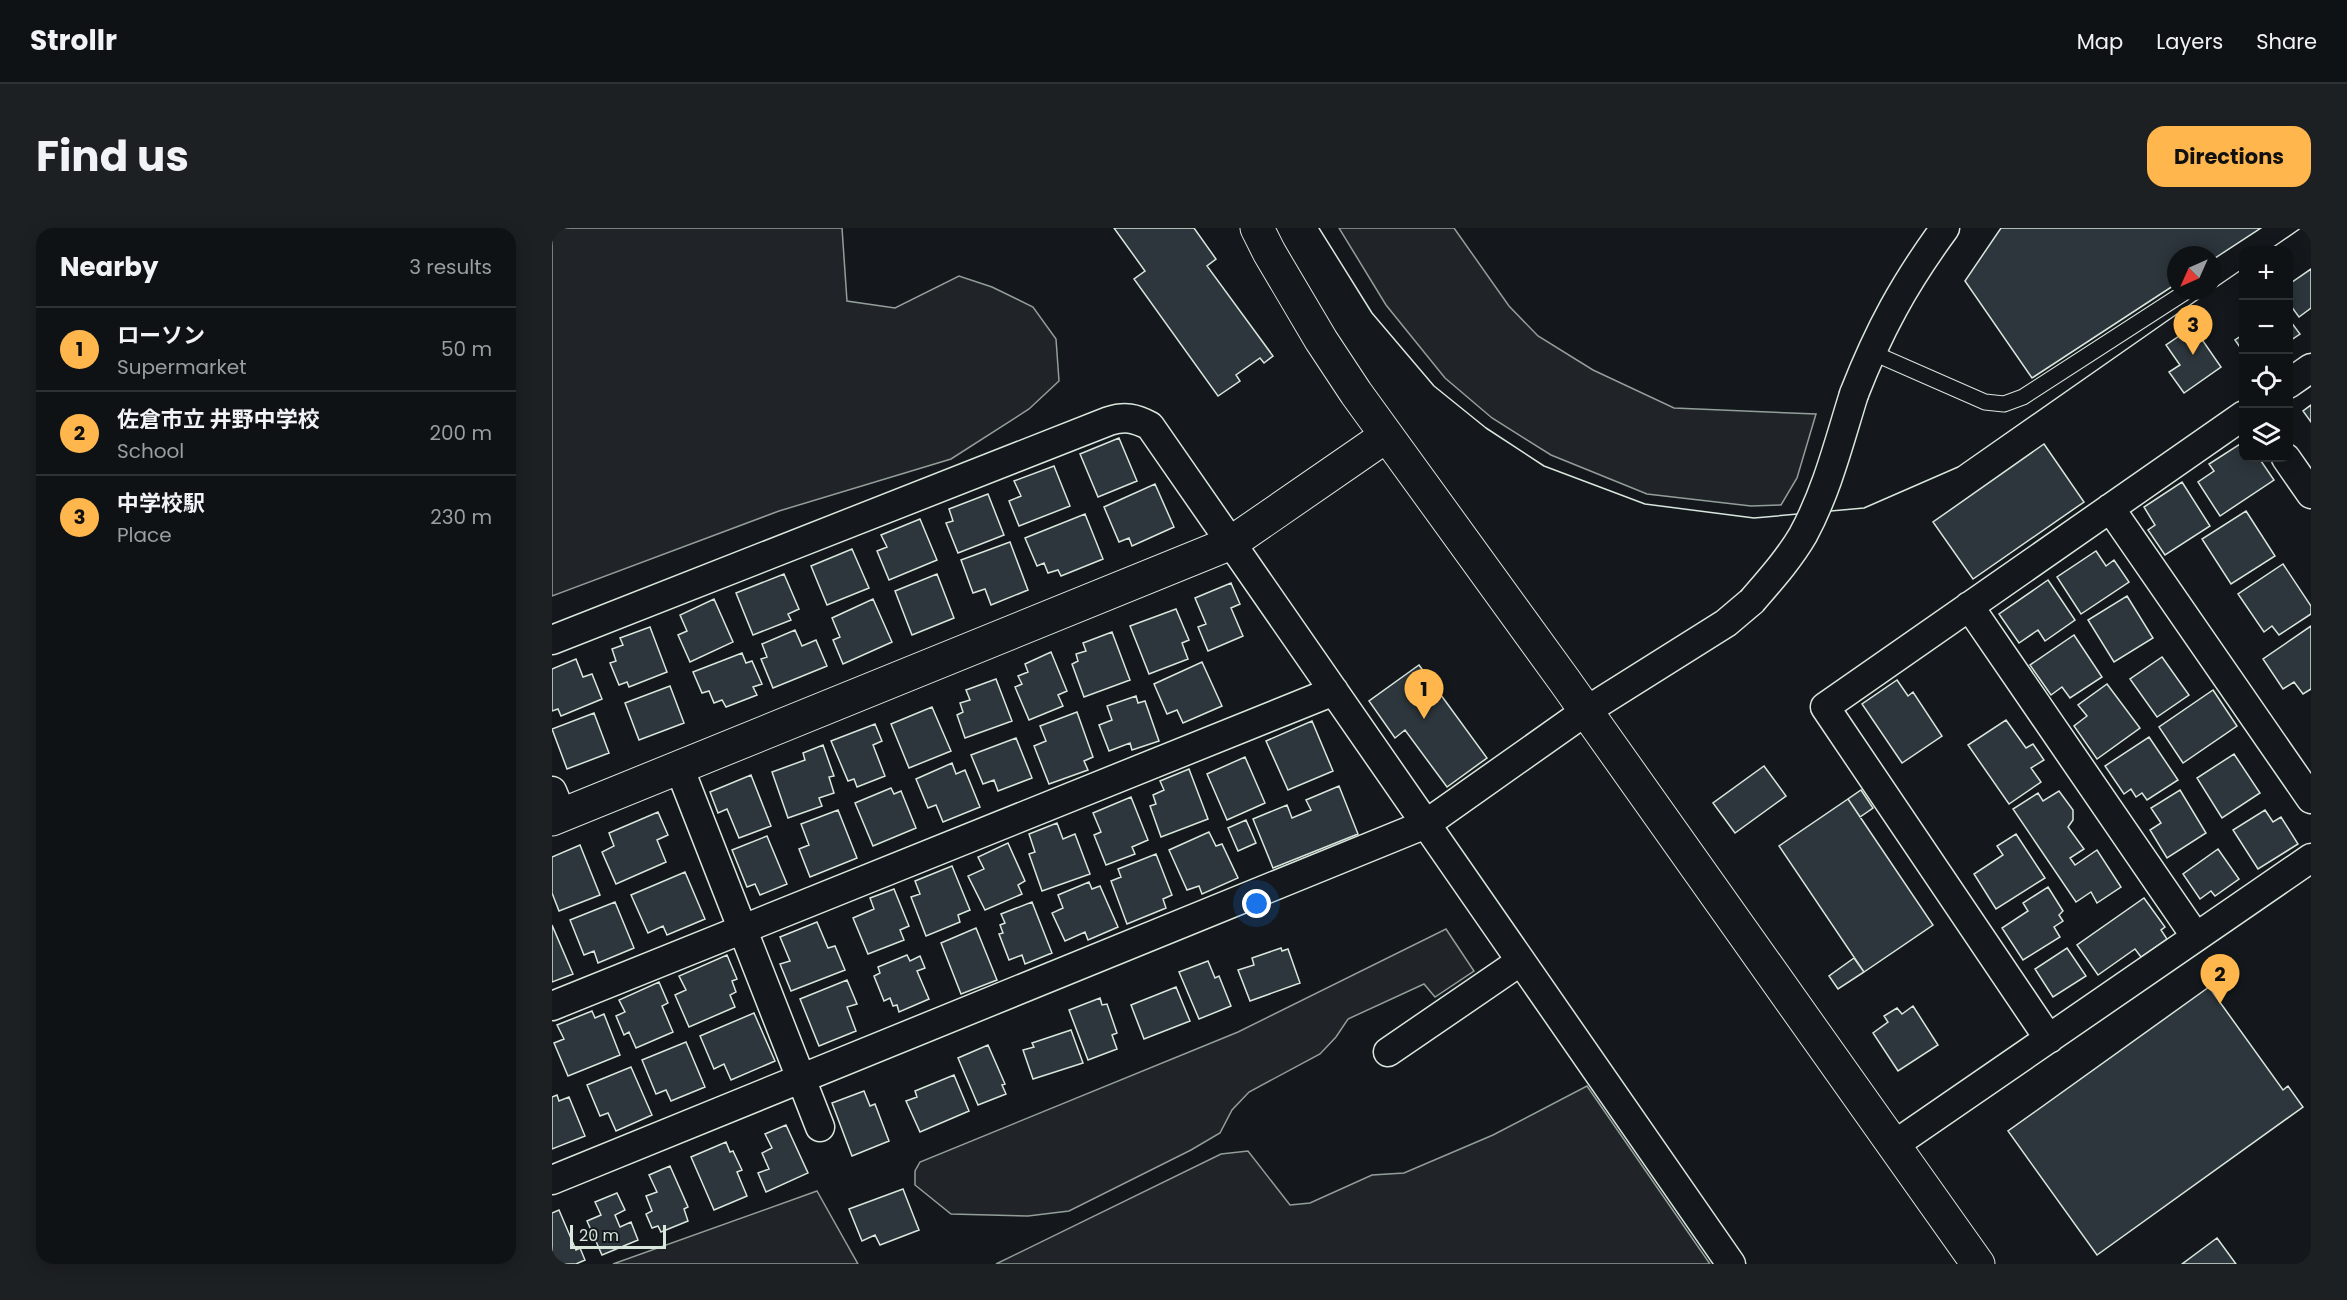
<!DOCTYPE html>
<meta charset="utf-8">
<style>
:root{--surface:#0f1215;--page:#1d2022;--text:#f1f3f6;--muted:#9b9ea0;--line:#2f3234;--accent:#ffb74d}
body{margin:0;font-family:Poppins,"Noto Sans JP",sans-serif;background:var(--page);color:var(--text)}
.controls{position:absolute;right:18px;top:18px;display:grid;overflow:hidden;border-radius:12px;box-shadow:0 3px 15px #0003}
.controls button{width:54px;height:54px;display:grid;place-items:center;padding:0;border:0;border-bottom:2px solid var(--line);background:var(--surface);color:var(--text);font:30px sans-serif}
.compass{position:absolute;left:1615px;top:18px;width:54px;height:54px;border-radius:50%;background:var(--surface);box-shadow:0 3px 15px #0003;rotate:225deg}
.scale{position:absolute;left:18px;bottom:15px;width:96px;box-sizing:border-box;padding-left:6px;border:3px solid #d8e6dc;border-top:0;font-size:16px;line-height:21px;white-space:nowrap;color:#d8e6dc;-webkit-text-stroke:4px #14181c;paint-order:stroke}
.you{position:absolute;left:705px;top:676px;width:21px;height:21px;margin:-15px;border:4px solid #fff;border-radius:50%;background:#1a73e8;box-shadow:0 0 0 9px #1a73e833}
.badge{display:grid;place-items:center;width:39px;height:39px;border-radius:50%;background:var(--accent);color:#111;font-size:20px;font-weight:700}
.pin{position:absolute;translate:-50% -50px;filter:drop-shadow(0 2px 3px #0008)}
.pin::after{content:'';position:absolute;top:32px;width:21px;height:18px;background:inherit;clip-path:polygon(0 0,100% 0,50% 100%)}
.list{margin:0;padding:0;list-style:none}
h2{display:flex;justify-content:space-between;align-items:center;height:78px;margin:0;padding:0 24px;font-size:26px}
h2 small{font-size:20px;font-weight:400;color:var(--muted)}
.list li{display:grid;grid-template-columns:39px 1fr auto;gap:18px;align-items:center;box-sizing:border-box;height:84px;padding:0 24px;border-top:2px solid var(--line)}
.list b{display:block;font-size:22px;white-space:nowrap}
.list p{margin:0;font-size:20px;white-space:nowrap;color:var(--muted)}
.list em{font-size:20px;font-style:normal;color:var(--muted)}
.icon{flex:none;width:33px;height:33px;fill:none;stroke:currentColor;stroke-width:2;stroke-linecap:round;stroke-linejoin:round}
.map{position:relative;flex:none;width:1759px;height:1036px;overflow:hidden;border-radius:18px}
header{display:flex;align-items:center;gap:36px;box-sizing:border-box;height:84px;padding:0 30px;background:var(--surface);border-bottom:2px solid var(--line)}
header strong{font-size:28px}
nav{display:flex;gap:33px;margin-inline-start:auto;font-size:21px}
.intro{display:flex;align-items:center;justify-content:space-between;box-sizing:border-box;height:144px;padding:0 36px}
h1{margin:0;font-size:42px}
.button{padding:15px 27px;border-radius:18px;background:var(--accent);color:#111;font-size:21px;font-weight:700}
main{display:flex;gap:36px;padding:0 36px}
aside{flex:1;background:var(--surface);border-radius:18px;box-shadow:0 3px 15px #0003}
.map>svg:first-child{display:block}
.green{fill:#202428;stroke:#939e99;stroke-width:1.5}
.building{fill:#2c363c;stroke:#d8e6dc;stroke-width:1.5}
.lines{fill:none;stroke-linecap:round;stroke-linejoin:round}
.lane-casing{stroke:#d8e6dc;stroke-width:17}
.street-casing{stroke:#d8e6dc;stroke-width:31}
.secondary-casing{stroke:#d8e6dc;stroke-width:35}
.lane{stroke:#14181c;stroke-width:15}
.street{stroke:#14181c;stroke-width:28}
.secondary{stroke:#14181c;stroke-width:33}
.tram{stroke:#d8e6dc;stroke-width:1.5}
.street-bridge-casing{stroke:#d8e6dc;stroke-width:31;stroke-linecap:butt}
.street-bridge{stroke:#14181c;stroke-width:28}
</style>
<header>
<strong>Strollr</strong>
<nav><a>Map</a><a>Layers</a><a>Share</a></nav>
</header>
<div class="intro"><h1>Find us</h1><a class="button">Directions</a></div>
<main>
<aside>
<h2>Nearby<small>3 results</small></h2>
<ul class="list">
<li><span class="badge">1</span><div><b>ローソン</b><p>Supermarket</p></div><em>50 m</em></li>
<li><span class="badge">2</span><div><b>佐倉市立 井野中学校</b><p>School</p></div><em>200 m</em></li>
<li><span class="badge">3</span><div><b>中学校駅</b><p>Place</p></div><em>230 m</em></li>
</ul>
</aside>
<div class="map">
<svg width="1759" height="1036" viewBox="0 0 1759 1036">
<rect width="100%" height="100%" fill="#14181c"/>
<!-- green -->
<path class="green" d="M0,0H290L295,73L343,80L407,48L440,59L481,79L504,111L507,153L477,181L399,231L227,283L0,368Z
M787,0H902L957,78L986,108L1041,142L1122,180L1264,186L1245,250L1229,277L1199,278L1095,266L999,227L940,190L893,150L834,77Z
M894,701L922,743L883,769L872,756L796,791L784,809L768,826L697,864L680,882L668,905L639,922L517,983L476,988L399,986L363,957V943L368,934L686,804Z
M1035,858L1158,1036H444L669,926L696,923L738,977L758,975L820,947L852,945L941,907Z
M265,963L306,1036H61Z"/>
<!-- building -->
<path class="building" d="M562,0H642L664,31L655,38L721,128L712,135L708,130L684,147L688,153L666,168L582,51L593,43Z
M1449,0H1709L1660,32V27H1624V56L1480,150L1413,53Z
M1759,41V80L1747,89L1736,74V57Z
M1736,90L1748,106L1736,114Z
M1633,104L1641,116L1649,110L1669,139L1632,165L1617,144L1628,137L1614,117Z
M1692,106V125L1683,112Z
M1759,177V194L1751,183Z
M567,210L585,253L546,269L528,226Z
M1492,216L1532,274L1421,351L1381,294Z
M1688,216L1692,223V230H1707L1722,252L1668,288L1646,254L1662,243L1657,236Z
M502,238L518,278L467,298L457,273L469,268L462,253Z
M1630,254L1658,298L1613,327L1596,302L1603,297L1592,279Z
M603,256L622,299L580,318L577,310L567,314L552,279Z
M436,266L452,307L406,325L394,295L401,293L397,281Z
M1694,283L1723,328L1679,356L1650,311Z
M533,286L551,331L509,348L506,342L496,345L492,335L485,338L473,310Z
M368,291L385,332L337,352L325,323L335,319L329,307Z
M458,314L476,362L439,377L433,361L421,365L409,332Z
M300,321L317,360L275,377L259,338Z
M1544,323L1554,338L1562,332L1577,354L1529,386L1505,349Z
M1731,336L1759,378V386L1727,407L1720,398L1712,404L1686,366Z
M232,346L247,381L236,386L239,392L201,407L184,365Z
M385,346L402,390L360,407L343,363Z
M1496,352L1523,392L1493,413L1486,402L1467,415L1447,386Z
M679,355L688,376L679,380L691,408L656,423L646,399L654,396L643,370Z
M1575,368L1601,410L1562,434L1536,392Z
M162,371L181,414L138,434L126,407L135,403L128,387Z
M321,371L340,414L291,436L281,412L288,409L280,390Z
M624,381L637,412L630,415L636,431L597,446L578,398Z
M1759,398V461L1751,466L1742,454L1731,461L1711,431Z
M98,399L115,444L77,459L75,454L67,457L58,435L64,433L60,421L71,417L68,410Z
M243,402L250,418L264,412L275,438L221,460L209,431L215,429L210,416Z
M560,404L578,452L532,469L520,436L526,433L524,426L534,423L531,415Z
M1522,407L1550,449L1518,470L1510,459L1499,467L1478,437Z
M499,424L515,463L506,467L511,478L477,492L463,459L470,456L466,448L476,444L473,436Z
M190,425L194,435L200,433L210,456L201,459L205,467L174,479L170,472L162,475L157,463L150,465L141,444Z
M1610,429L1637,467L1605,489L1578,451Z
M24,431L31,449L40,446L50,471L9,488L6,481L0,483V441Z
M650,434L670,478L631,495L625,482L615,486L602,456Z
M867,437L935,530L895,559L853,502L843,510L817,473Z
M444,451L460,493L413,510L405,487L411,484L408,475L418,472L414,462Z
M1345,452L1356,468L1361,464L1390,508L1350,535L1310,476Z
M1555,456L1588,500L1545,531L1522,498L1535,488L1526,477Z
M118,458L132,495L87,512L73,475Z
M1661,462L1685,498L1631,535L1607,499Z
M584,468L586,475L593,473L607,513L580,522L578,515L557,523L547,497L560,492L555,478Z
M380,479L399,523L357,540L339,496Z
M525,484L541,529L532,533L536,542L497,556L482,518L494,513L488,498Z
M42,485L57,525L15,541L0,501Z
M1454,492L1474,520L1481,516L1492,532L1479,540L1489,554L1457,576L1416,517Z
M760,493L781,543L736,562L714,513Z
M323,496L330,513L321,517L333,548L305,559L302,551L296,553L279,513Z
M1597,509L1626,552L1595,572L1590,565L1584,569L1579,561L1572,566L1553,538Z
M464,510L480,550L446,563L442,552L431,556L419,527Z
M271,517L282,548L277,549L282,565L267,570L270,578L236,590L220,544L253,532L251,525Z
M1682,526L1708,565L1670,590L1645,550Z
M693,529L713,575L675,592L655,546Z
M400,535L404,546L413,542L428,579L391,594L384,577L376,580L364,551Z
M1212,538L1234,568L1183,605L1161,575Z
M637,541L656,591L609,609L598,578L604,576L601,567L612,562L608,553Z
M199,547L219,598L187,610L175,581L166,585L158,564Z
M787,558L806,606L721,640L701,591L735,577L740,590L759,582L754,572Z
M339,560L342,566L349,563L364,600L321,618L303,575Z
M1309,562L1321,580L1308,589L1296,571Z
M1628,562L1654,605L1615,630L1598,602L1609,595L1599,580Z
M1507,563L1521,582V592L1516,599L1532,621L1518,630L1523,637L1545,622L1569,659L1545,675L1539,664L1524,674L1461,581L1486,565L1491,573Z
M579,569L596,612L580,619L583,626L554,637L542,607L549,604L541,585Z
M1296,571L1381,697L1312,744L1227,618Z
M286,582L305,630L258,649L247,621L257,617L249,596Z
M1713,582L1721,594L1729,589L1746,616L1706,641L1681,602Z
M106,584L116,607L105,612L114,634L64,656L50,624L62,618L57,605Z
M694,592L704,615L686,623L676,600Z
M505,595L511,611L523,606L538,646L490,663L477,626L483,624L477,606Z
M657,604L664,618L670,616L686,650L650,666L647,658L635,662L617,622Z
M1464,606L1493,650L1444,681L1422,646L1451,627L1445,618Z
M215,608L235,656L208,667L203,656L195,659L180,622Z
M456,615L473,653L466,657L470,666L433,682L416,648L432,641L426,629Z
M28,617L48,667L7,683L0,665V629Z
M1666,621L1687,651L1663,668L1659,663L1648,671L1631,646Z
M604,626L620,667L611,671L614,680L575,696L559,653L569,649L566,641Z
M400,638L418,682L406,687L408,694L374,708L359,669L368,666L363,653Z
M133,644L153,691L115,707L111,698L96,705L79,667Z
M537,654L540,661L548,658L566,699L536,712L533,704L513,713L500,685L511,680L506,667Z
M1496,659L1511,683L1507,687L1511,693L1502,699L1508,709L1471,732L1450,700L1476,683L1471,675Z
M342,661L357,698L348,702L352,712L316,726L301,690L322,681L318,670Z
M1592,670L1613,699L1609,702L1615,711L1589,729L1583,721L1546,747L1525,717Z
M63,674L82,720L46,735L42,723L32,727L18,692Z
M480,674L500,725L473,736L470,727L457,732L447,706L451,705L448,697L453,695L449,686Z
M265,694L276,720L283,718L293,742L239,763L228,736L238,733L228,709Z
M0,697L21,746L0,754Z
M424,700L445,752L409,766L389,715Z
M729,720L730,723L736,721L748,755L698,773L686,742L702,737L700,730Z
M1515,720L1534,748L1501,769L1483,741Z
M175,727L185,751L180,753L184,764L178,767L183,779L137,799L123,767L134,762L127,748Z
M355,727L358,733L368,728L373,740L365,743L377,771L347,784L345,777L341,778L338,770L332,773L322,748L328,745L326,739Z
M1302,730L1312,744L1286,761L1277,748Z
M656,733L663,750L667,748L679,778L647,791L627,744Z
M295,752L305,776L295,779L304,803L267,818L248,771Z
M107,754L116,775L110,778L121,804L84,820L77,804L72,807L64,788L73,784L67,772Z
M624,759L638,793L592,811L579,777Z
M1657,759L1731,862L1736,858L1751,879L1545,1027L1456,903Z
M548,770L550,777L555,776L565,805L560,807L565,821L536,832L517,782Z
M1361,778L1386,817L1346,843L1321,805L1336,794L1332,788L1345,780L1350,786Z
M40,783L43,790L52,786L68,827L16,848L2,815L12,811L5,797Z
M202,785L223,833L179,852L172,836L162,841L148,808Z
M519,802L531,835L481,851L471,822L482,819L480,815Z
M134,814L153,859L119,873L114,862L104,866L90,832Z
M436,817L453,856L450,857L454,866L426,877L406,830Z
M79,839L100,887L64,903L56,885L48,888L35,857Z
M402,847L417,883L368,904L354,873L365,869L363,863Z
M312,863L318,878L323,876L337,913L300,928L280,875Z
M5,867L7,873L17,869L33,908L0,921V869Z
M234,897L256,945L214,964L206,945L217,941L210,925L220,920L213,906Z
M174,914L178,924L181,923L190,942L185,944L195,968L162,982L139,929Z
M118,938L136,979L132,981L136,993L109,1004L106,998L100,1000L94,986L100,983L94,968L105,964L97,947Z
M351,961L367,1002L328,1017L323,1007L310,1013L297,981Z
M65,965L73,982L63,987L68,999L79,994L86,1012L50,1027L35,993L49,987L43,974Z
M7,982L24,1022L28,1020L33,1032L24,1036H0V985Z
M1665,1010L1684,1036H1630Z"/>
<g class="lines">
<defs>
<path id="lane" d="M1319,124L1433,174L1452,176L1471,169L1635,63"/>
<path id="street" d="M1736,156L1759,140
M1302,166C1327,102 1352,56 1393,0
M1734,230L1759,266
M1558,280L1759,571
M1417,378L1644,709
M0,412L557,193C573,188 583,190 598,198L1179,1036
M127,539L268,899
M0,563L10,587
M0,778L782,463
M1497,811L1273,479L1692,187
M836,824L969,733
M1342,917L1759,630
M0,952L874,596L1034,483L1174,395L1200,373"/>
<path id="secondary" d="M705,0L717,24L769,112L804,165L1012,452L1426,1036
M0,591L679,315L834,208"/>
</defs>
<!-- lane casing -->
<use href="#lane" class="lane-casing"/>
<!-- street casing -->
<use href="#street" class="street-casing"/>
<!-- secondary casing -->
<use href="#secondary" class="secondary-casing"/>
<!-- lane -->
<use href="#lane" class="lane"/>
<!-- street -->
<use href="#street" class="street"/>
<!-- secondary -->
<use href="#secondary" class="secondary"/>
<!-- tram -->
<path class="tram" d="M767,0L820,85L882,158L934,200L992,238L1093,276L1202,290L1312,280L1406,239L1658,63
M1717,22L1749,0
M1660,62L1692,40"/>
<defs>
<path id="street-bridge" d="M1200,373C1218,352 1237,331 1251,307C1275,263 1287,214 1302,166"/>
</defs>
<!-- street-bridge casing -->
<use href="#street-bridge" class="street-bridge-casing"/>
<!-- street-bridge -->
<use href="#street-bridge" class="street-bridge"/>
</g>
</svg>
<div class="controls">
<button>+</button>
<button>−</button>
<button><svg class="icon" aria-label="locate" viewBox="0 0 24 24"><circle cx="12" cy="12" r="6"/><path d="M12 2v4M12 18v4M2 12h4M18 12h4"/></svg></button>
<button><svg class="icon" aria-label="layers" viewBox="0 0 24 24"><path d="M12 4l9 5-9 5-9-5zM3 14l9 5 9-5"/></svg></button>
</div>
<svg class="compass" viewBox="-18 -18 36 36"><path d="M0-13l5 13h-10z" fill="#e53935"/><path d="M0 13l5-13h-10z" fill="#9b9ea0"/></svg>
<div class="scale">20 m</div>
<div class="you"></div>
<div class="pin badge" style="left:872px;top:491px">1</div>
<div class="pin badge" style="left:1668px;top:776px">2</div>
<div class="pin badge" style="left:1641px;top:127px">3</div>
</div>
</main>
